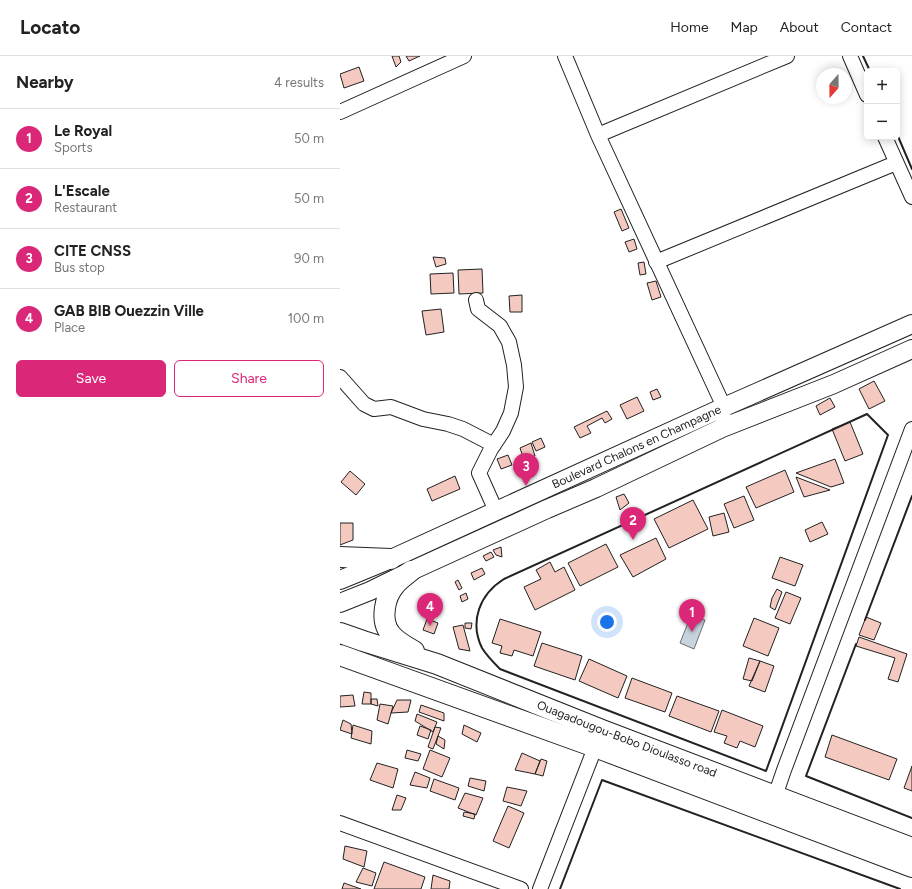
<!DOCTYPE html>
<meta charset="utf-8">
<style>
:root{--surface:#fff;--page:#f2f2f2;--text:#222;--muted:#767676;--line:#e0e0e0;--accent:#db2777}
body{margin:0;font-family:Figtree,sans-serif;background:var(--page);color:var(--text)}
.controls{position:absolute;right:12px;top:12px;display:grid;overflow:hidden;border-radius:6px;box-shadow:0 2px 10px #0003}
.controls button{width:36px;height:36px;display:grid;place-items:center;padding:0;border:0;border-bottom:1px solid var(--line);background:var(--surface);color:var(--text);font:20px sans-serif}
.compass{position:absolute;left:476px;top:12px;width:36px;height:36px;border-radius:50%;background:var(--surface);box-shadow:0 2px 10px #0003;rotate:200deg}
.you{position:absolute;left:267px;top:566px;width:14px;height:14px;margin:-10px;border:3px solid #fff;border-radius:50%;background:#1a73e8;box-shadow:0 0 0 6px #1a73e833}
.badge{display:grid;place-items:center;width:26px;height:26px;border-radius:50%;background:var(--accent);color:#fff;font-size:13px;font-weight:700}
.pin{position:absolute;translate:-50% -33px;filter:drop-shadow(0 1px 2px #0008)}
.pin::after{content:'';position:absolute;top:21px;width:14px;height:12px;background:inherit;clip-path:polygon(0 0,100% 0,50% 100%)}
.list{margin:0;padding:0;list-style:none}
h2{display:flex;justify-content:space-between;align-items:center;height:52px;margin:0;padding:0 16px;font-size:17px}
h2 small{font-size:13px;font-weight:400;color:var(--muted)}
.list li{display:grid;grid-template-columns:26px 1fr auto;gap:12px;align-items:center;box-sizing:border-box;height:60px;padding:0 16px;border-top:1px solid var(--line)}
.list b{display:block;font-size:15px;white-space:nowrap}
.list p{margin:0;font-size:13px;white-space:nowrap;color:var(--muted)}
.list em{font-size:13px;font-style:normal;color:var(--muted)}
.actions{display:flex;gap:8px;padding:12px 16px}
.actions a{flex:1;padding:9px 0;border:1px solid var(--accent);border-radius:6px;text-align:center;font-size:14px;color:var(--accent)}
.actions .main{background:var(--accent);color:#fff}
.map{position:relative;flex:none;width:572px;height:833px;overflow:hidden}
header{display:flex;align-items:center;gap:24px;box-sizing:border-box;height:56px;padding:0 20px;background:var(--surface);border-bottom:1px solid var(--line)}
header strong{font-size:19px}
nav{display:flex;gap:22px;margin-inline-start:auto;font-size:14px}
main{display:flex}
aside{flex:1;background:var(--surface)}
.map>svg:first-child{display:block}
.water{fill:#c7d3dd;stroke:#6f6f6f}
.building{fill:#f3c9c0;stroke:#222}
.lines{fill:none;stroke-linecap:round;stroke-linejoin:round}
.minor-casing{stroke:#222;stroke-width:16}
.major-casing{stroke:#222;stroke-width:20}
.highway-casing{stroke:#222;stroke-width:22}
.minor{stroke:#fff;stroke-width:14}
.major{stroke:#fff;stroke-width:18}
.highway{stroke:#fff;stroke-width:20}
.wall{stroke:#222;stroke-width:2}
.labels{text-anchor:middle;stroke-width:3;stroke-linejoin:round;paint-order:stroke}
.street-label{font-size:12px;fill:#222;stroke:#fff}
</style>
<header>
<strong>Locato</strong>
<nav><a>Home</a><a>Map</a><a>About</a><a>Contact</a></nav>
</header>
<main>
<aside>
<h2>Nearby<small>4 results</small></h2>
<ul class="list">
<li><span class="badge">1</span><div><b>Le Royal</b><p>Sports</p></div><em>50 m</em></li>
<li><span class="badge">2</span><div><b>L'Escale</b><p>Restaurant</p></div><em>50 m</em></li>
<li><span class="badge">3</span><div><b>CITE CNSS</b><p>Bus stop</p></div><em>90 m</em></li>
<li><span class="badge">4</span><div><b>GAB BIB Ouezzin Ville</b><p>Place</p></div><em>100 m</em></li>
</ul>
<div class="actions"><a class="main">Save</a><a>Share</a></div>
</aside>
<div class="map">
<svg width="572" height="833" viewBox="0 0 572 833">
<rect width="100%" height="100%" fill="#fff"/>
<!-- water -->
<path class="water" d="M351,559L365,564L354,593L340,587Z"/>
<!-- building -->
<path class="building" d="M52,0H59L61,6L56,11Z
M66,0H80L69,5Z
M19,11L24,25L4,32L0,18Z
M281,153L289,172L282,175L274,156Z
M294,183L297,193L289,196L285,186Z
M93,201L105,202L106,208L96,211Z
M304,206L306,218L300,219L298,207Z
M142,213L143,237L119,238L118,214Z
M113,217L114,237L91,238L90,218Z
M316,225L321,241L312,244L307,227Z
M182,239V256H170L169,240Z
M101,253L104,276L86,279L82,255Z
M534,325L545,345L529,353L519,333Z
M317,333L321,341L313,344L310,336Z
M297,341L304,355L287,363L280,349Z
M490,342L495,351L480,359L476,350Z
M267,355L272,363L265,367L262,362L247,370L251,377L240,382L234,371Z
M510,366L523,398L505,405L492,373Z
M201,382L205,391L196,395L192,386Z
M191,387L195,400L184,404L180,392Z
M168,399L172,409L161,413L157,403Z
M495,403L504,427L491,431L456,417Z
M445,414L454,436L416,452L406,431Z
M10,415L25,428L16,439L1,426Z
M115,420L120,433L92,445L87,433Z
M456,421L490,434L464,441Z
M284,438L289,447L280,454L276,441Z
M404,440L414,464L394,472L384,448Z
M353,444L368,473L329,492L314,463Z
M384,457L389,476L373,480L369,461Z
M482,466L488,478L470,486L465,474Z
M0,467H13V484L0,489Z
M316,482L326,503L293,521L280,499Z
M266,488L278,511L240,530L228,507Z
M161,491L162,501L156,499L153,494Z
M151,496L154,501L146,505L143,500Z
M440,501L463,509L455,530L432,522Z
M210,506L215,516L224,511L235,534L195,554L184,531L201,523L196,514Z
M142,512L145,518L134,524L131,517Z
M118,524L122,532L119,534L115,526Z
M437,533L442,536L435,554L430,551L432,542Z
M446,536L461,542L450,568L435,562Z
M126,537L128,543L122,546L120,540Z
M526,561L541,567L534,584L519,579Z
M414,562L439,572L428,600L403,590Z
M87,563L98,567L94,578L83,574Z
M160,563L201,576L193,600L174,594L172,600L160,597L162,590L152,587Z
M125,567H132L131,573L125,572Z
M123,569L130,595L119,593L113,571Z
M519,581L567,598L558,626L548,623L555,602L516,590Z
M202,587L242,600L235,624L194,610Z
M409,602L420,605L412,625L403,623Z
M249,603L287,620L278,642L239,625Z
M420,605L434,610L425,636L409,630Z
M292,622L332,637L325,656L285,642Z
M24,636L31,637V648H22Z
M13,639L15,650L0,651V640Z
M337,640L379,655L371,676L329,660Z
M31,643H37L38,650L31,648Z
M57,644H71L68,656L51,657Z
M40,648L53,650L48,668L37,664Z
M81,649L104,657V665L79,656Z
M382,654L423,670L415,691L400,685L397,692L384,687L387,680L374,676Z
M77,658L97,666L93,676L75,665Z
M3,664L11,668L12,678L0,674Z
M13,669L32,675L31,688L11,682Z
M124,669L141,677L137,686L122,678Z
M80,670L91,674L88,683L77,679Z
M95,671L101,672L93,693L88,691Z
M492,679L557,703L549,724L485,701Z
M98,680L105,684L104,693L96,688Z
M67,694L81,698L78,705L65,702Z
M90,694L110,702L102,721L83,713Z
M182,697L200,705L195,718L175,714Z
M201,703L207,705L203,720L195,718Z
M37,707L58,713L53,732L30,724Z
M572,710V735L564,732Z
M75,716L90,722L87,732L70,729Z
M130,722L146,725L144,735L128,730Z
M94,723L119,732L115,744L90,735Z
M167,731L187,735L181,750L163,745Z
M125,737L143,742L136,759L118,752Z
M57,739L66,742L61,754H52Z
M168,750L184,757L169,792L153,785Z
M124,756L135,758L134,763L123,760Z
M5,790L27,795L24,811L3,803Z
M44,806L85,821L81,833H34Z
M23,812L36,817L32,830L16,826Z
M93,819L110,825L109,833H91Z
M4,827L21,833H2Z"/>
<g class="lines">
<defs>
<path id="minor" d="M225,0L258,79L384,351L382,372
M510,0L527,39
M0,56L124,0
M258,79L447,0
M545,81L572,141
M316,206L556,107
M136,244L138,253L160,270L169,286L174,309L176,331L171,357L163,375L151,393L139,417L156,455
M0,321L24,348L34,353L51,351L83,363L108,368L123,373L154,389
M432,749L444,714L572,373
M0,767L181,833
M200,833L258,684"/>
<g id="major">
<path id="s1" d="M0,524L51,503L384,351L572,268"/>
<path d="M0,547L30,535L71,515L207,453L256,432L382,372L494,328L572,293"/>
</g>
<g id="highway">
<path d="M0,501L51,503"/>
<path d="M71,515C66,519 59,524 55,529C49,536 46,544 45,552C41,576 56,585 74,595"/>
<path id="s2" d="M0,577L23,585L97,608L262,674L572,792"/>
<path d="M0,599L255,691L572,811"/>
</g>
</defs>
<!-- minor casing -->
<use href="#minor" class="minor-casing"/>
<!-- major casing -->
<use href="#major" class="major-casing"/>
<!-- highway casing -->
<use href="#highway" class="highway-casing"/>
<!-- minor -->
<use href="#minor" class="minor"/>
<!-- major -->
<use href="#major" class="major"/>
<!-- highway -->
<use href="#highway" class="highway"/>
<!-- wall -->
<path class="wall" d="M523,0L530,15
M557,78L572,113
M527,358L548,379L426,715L160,613C154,607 147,600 142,592C129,565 140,538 164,523Z
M525,564L572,440
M516,588L466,720L572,762
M220,833L262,724L560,833"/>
</g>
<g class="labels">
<!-- street labels -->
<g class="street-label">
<text dy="4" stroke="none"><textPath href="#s1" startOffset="325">Boulevard Chalons en Champagne</textPath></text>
<text dy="4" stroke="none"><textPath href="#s2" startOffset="306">Ouagadougou-Bobo Dioulasso road</textPath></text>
</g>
</g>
</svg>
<div class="controls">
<button>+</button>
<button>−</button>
</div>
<svg class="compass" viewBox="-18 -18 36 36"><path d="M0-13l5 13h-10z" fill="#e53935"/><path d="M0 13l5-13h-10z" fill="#767676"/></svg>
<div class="you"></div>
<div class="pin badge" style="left:352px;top:576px">1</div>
<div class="pin badge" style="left:293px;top:484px">2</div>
<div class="pin badge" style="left:186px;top:430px">3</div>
<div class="pin badge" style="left:90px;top:570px">4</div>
</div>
</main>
